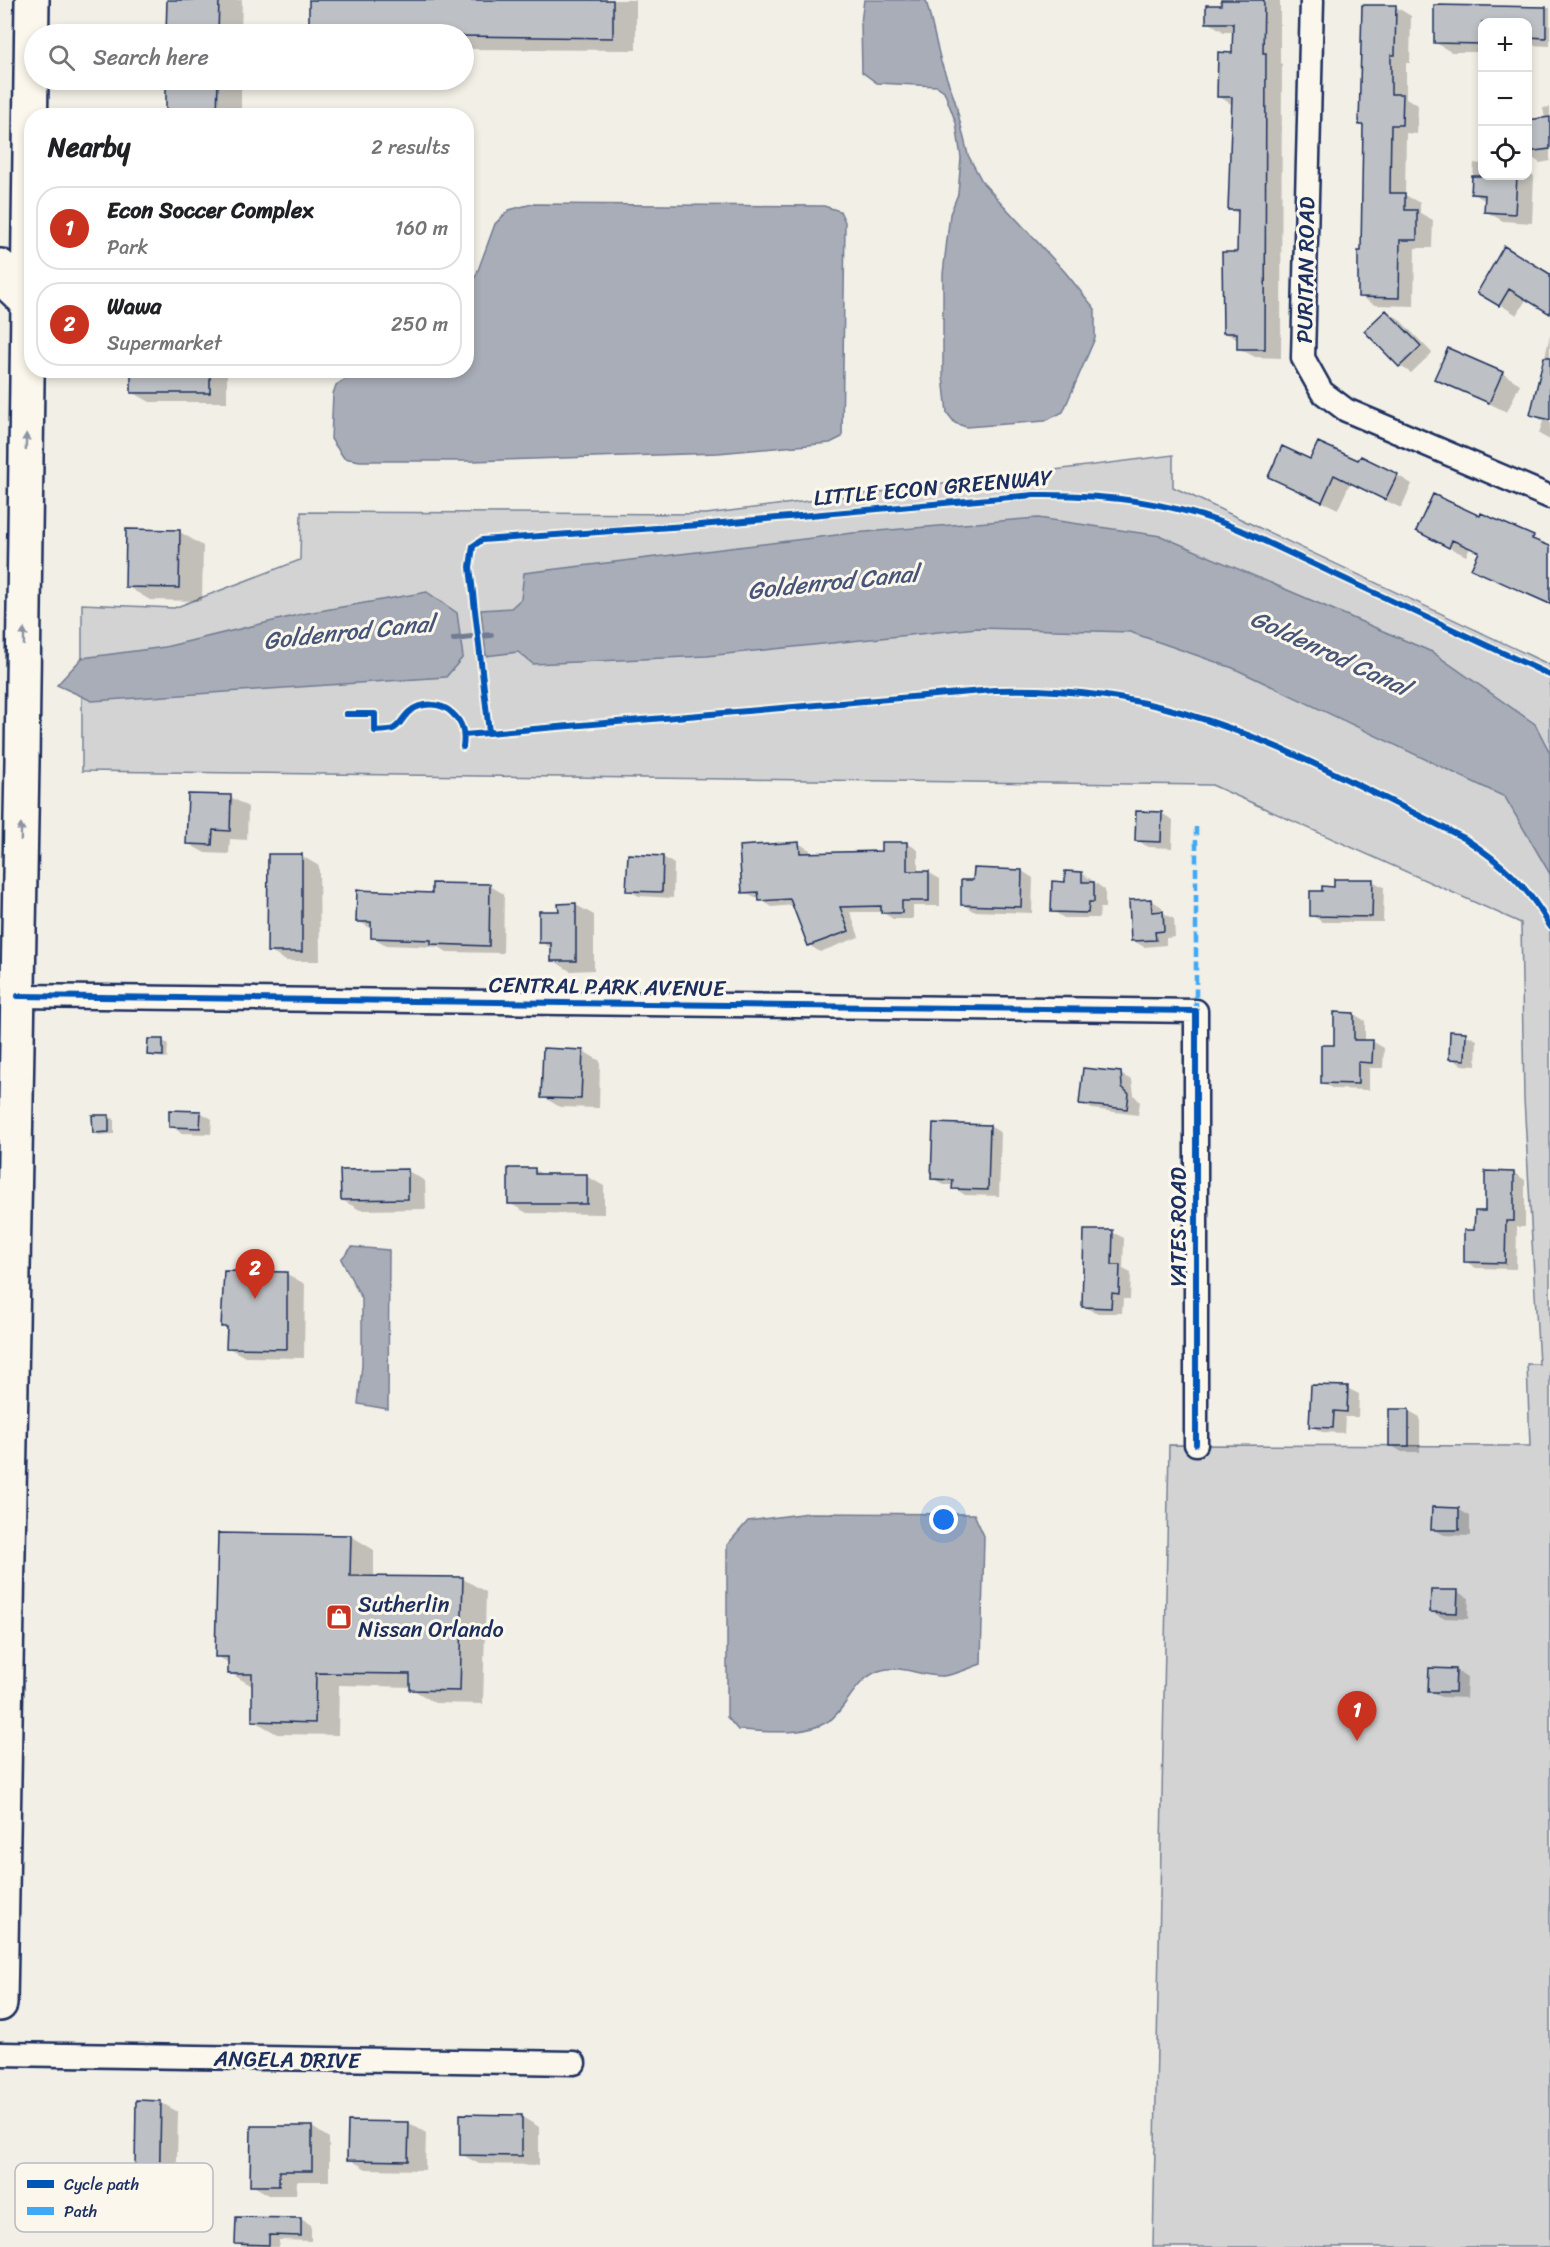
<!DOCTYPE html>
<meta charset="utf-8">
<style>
:root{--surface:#fff;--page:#f6f6f6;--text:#202124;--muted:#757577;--line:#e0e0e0;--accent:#c8321e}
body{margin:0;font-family:Sriracha,sans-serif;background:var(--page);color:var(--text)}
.controls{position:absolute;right:18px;top:18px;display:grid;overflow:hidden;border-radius:12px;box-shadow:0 3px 9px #0003}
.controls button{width:54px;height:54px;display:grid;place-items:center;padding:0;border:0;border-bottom:2px solid var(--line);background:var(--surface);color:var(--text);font:30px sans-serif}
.you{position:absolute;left:944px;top:1520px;width:21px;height:21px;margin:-15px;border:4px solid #fff;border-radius:50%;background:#1a73e8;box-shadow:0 0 0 9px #1a73e833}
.badge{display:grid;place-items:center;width:39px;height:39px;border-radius:50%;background:var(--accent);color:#fff;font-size:20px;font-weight:700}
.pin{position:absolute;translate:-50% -50px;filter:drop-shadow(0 2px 3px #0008)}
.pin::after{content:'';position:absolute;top:32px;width:21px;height:18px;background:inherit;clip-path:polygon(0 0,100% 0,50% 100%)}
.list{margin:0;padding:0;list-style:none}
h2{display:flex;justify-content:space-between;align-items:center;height:78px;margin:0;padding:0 24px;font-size:26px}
h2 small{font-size:20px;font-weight:400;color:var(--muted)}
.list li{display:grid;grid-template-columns:39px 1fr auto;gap:18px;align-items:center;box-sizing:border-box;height:84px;margin:0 12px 12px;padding:0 12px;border:2px solid var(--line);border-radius:24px}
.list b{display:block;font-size:22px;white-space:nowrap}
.list p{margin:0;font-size:20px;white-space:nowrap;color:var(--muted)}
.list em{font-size:20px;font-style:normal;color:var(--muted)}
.icon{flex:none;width:33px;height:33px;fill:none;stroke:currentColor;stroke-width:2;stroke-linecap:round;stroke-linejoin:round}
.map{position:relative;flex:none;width:1550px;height:2247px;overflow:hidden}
.search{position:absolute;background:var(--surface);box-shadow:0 3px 9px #0003;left:24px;top:24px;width:450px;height:66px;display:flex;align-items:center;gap:15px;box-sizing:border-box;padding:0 21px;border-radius:33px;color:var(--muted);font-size:22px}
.panel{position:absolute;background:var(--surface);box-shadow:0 3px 9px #0003;left:24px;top:108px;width:450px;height:270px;border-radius:24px}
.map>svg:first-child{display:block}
.green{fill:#d2d3d2;stroke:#768198;stroke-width:1.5}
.water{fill:#a9adb7;stroke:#707b93;stroke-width:1.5}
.shadow{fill:#0003}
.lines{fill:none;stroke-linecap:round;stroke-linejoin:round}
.stream{stroke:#707b93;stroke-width:6}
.building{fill:#bdc0c4;stroke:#1b2f5e;stroke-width:1.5}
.minor-casing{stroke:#1b2f5e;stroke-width:27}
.highway-casing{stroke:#1b2f5e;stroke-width:38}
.minor{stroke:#fbf7ec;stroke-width:22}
.highway{stroke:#fbf7ec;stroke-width:33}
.quiet{stroke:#3fa9f5;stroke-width:4.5;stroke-dasharray:9 4.5;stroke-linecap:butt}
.cycleway-casing{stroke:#fbf7ec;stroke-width:10}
.cycleway{stroke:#0057b8;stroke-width:6}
.oneway{fill:#8b93a5}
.labels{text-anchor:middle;stroke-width:6;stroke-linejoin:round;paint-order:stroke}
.street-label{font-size:22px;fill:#1b2f5e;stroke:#fbf7ec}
.poi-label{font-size:22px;fill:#1b2f5e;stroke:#fbf7ec;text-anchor:start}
.water-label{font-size:24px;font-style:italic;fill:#465579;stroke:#fbf7ec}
.key{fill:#fbf7ec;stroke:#b8bbc1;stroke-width:1.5}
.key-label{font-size:16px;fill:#1b2f5e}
</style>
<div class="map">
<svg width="1550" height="2247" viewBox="0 0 1550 2247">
<rect width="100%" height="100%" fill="#f2efe6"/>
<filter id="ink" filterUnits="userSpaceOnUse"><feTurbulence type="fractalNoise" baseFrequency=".0167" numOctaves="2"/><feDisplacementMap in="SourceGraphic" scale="12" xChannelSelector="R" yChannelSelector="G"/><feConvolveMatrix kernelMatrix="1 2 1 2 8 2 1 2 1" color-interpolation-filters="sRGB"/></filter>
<g filter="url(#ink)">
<!-- green -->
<path class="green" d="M1173,455V487L1550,665V2247H1153L1169,1445L1530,1446L1527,1364H1539L1524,1099L1521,923L1212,785L82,771V604L174,608L300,560L301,512L706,514Z"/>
<!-- water -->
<path class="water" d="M864,0H926L941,62L955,101L968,155L983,183L1065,272L1095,309V338L1063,412L1045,421L966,427L955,423L947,413L943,376V274L950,214L958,194L961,158L956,123L944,91L937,86L877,83L862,72L861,22Z
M532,204L824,206L840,211L845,222L842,437L830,443L718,453L473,461H360L344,458L331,439L333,394L336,385L346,379L370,376L384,371L466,370L467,292L477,273L495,224L509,210Z
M1038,518L1161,536L1432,652L1535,724L1550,753V874L1505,797L1233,668L1130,632L977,628L707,656L533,664L518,652L486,656L481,610L511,608L521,599L524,573L853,533Z
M427,592L457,613L463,657L446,677L92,701L57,685L82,658L165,647L302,614Z
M352,1247L389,1250L388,1409L358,1404L362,1365V1299L341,1259Z
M808,1513L974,1514L984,1536L981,1664C969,1668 953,1676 941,1676C920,1676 902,1665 882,1670C855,1677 846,1710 829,1721C802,1737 769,1731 738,1730L727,1717V1545L748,1521Z"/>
<!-- shadow -->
<path class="shadow" d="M168,0H242L241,34H168Z
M311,0H636V50L464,49V34H310Z
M1222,0H1280V63L1282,64L1281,358L1255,357L1238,348V340L1224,332L1238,254L1239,214L1229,209L1233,105L1218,96L1234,54V32H1224L1208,22L1222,6Z
M1396,7L1411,16L1410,63H1406V98L1418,105L1417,134L1406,133L1405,195L1420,203V213L1433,220L1432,248H1415L1414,306L1375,305L1359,296L1362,252L1364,126L1361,124Z
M1436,7L1550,8V46L1528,45V22H1482V52H1451L1436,43Z
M168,80H241V116H167Z
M1550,107V161L1540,163L1528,155V122L1545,119L1543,108Z
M1474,163L1482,164V176H1528V172L1534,176L1532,223L1503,221L1485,211L1486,201L1472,193Z
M1550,275V312L1527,298L1517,315L1479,292Z
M1386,312L1398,318L1432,353L1411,373L1400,366Z
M1550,335V440L1539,434L1543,421L1532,414Z
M1448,350L1502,373L1520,384L1507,412L1436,378Z
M132,370H227V402H150L132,392Z
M1311,461L1359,462L1397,475L1412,484L1401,508L1350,483L1338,509L1270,477Z
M1480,518L1533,538L1550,548V605L1473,568L1480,553L1470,548L1466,556L1434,540Z
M180,532L203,546L202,601L150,600L126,586Z
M231,797L248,807L247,840L230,839L229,854L205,853L187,843Z
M1161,813L1173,820L1172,848L1148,847L1137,840Z
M798,843L810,850V854L882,852L907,843L918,850V872H928L940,879V906H913V919H893L882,912H850L859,937L820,952L809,945L794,905L772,907L761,900L760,898H755L744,892Z
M302,856L319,866L320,961H286L269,951Z
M663,857L674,864L673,898L639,896L628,890Z
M1022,871L1033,878L1032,913L973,911L962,904L975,881Z
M1082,873L1105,890V908H1100L1099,918H1064L1053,911L1066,883Z
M1372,881L1384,887L1383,922H1323L1312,916L1324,892Z
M434,885L490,886L504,894L503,953L447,952L439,947L386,945L372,937V929L358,921L434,894Z
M1151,900L1162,907V912L1174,919L1175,937L1166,938V945L1144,947L1132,940Z
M560,905H576L594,915V970L570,971L553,960V949L541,942L560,912Z
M1354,1014L1365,1021V1041H1372L1384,1048L1383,1068H1369V1090L1334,1089L1322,1083L1335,1047Z
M1465,1034L1477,1040L1476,1066L1462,1065L1451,1058Z
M163,1041L168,1044L167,1058L154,1057L149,1054Z
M583,1051L600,1061L599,1108L560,1107L543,1097Z
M1120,1074L1132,1080L1134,1095L1140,1102L1138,1115L1092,1109L1081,1103Z
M200,1112L212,1119L211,1134L182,1133L170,1126Z
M108,1116L114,1119V1134L99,1135L94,1132Z
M990,1126L1001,1133L999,1196L965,1195L954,1188V1185H944L932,1178Z
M535,1170L544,1175L586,1176L604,1186V1214L527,1213L509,1203Z
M408,1171L425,1181L426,1209L360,1210L342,1200Z
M1487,1173H1514L1525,1180V1227H1517L1516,1269L1476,1268L1465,1261L1476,1231L1486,1213Z
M1112,1232L1124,1238L1123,1269L1131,1273L1130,1299H1123L1122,1313H1095L1084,1306Z
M225,1272L287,1274L305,1284L304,1358L245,1357L227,1347L228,1329L223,1326Z
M1347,1388L1359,1394L1358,1417H1345L1344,1433L1322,1432L1311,1426Z
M1409,1411L1420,1417V1452H1402L1390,1445Z
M1458,1509L1470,1516V1536L1444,1535L1433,1529Z
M351,1536L374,1550V1578L463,1579L486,1592L483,1704L435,1703L412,1689V1687L339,1685L338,1735L277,1734L254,1721V1687L230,1673L229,1663L217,1656Z
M1457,1592L1469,1598L1468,1619L1443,1618L1432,1612Z
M1456,1670L1467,1677L1466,1698L1441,1697L1430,1691Z
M160,2102L178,2112L176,2209H144L127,2198Z
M522,2117L539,2127V2165L479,2164L461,2154Z
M409,2123L426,2133L425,2170L366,2169L349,2159Z
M312,2127L329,2138V2181H297L296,2195H269L252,2185Z
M237,2218L301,2219L311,2225V2241L279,2240V2247H243L237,2243Z"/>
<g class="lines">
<!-- stream -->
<path class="stream" d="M454,639L491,635"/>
</g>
<!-- building -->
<path class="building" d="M167,0H219L218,34H166Z
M309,0H613V38L309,34Z
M1221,0H1264L1263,53H1266L1265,349H1237V333H1223L1222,252H1237L1238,210H1228L1232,97H1217L1218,52L1232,53L1233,23H1206V5H1221Z
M1362,5H1396L1395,55H1391V94H1403L1402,125H1391L1390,193H1405V210H1417V240H1400L1399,298L1358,297V251H1361L1363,125H1359Z
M1434,5L1546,7V38L1527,37V22H1482V44L1434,43Z
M166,80H218L217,116H166Z
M1550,117V149L1527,152V120Z
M1472,176H1517L1515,214L1484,212L1485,195L1471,194Z
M1504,246L1550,274V314L1509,289L1499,306L1477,293Z
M1386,310L1421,346L1399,367L1364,331Z
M1448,348L1503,372L1489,403L1434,379Z
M1544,357H1550V420L1530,415Z
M131,370H210V393H131Z
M1318,442L1358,460L1361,456L1398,474L1385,500L1334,475L1322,502L1268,477L1282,446L1310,459Z
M1433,494L1480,516L1481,513L1534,536L1532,539L1550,546V604L1471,569L1479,552L1452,540L1449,548L1416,531Z
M126,529L180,530L179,588L125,587Z
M188,794L231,795L230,831L213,830L212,845L186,844Z
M1136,811L1162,812L1161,842L1135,841Z
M799,842L800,853L881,851V842H907V871H929V901H902V913H881V906L840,907L849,931L808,946L790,899L759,901L758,892L742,893L739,846Z
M268,854H302V952H267Z
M628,854L663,856L662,892L626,891Z
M974,868L1022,870L1021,907L961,905V880H973Z
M1065,871L1082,872V882H1094V902H1089L1088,913L1051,912L1052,881L1065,882Z
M1334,879H1373L1372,917L1310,916V891H1322V886L1334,887Z
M432,883L490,884L489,946L431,944V940L371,938V922H356L357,890L432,893Z
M1151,899L1152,912L1163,911L1164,931L1155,932L1156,940L1131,941L1129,900Z
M576,903V961H551V943H539V911H559L558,904Z
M1334,1012L1354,1013V1040H1373L1372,1063L1358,1062V1084L1321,1083V1045H1334Z
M1450,1031L1466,1032L1465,1060L1449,1059Z
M148,1039H163V1056L147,1055Z
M543,1048L583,1050L581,1099L541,1098Z
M1083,1068L1121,1072L1122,1087L1129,1094L1127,1109L1079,1104Z
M169,1110L201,1111L200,1128L169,1127Z
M92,1115H109V1132L93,1133Z
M933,1123L990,1125L988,1190L952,1189L953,1180L931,1179Z
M508,1168H535V1174H587V1204H508Z
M408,1169V1199L341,1200L340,1170Z
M1485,1171L1514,1172V1221H1506L1505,1263L1464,1262V1230H1474L1475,1211H1485Z
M1084,1230H1113L1112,1265H1120L1119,1294L1112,1293L1111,1308L1082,1307Z
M224,1271L287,1272V1349L226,1348L227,1327H221Z
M1311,1385L1348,1386L1347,1412L1334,1411L1333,1428L1309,1427Z
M1389,1409H1409V1446H1389Z
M1432,1507L1459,1508V1530H1431Z
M218,1533L351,1535L350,1576L463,1577L460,1691L410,1690V1674L316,1673L315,1723L252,1721V1674H228V1657H215Z
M1431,1590H1458L1457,1613L1430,1612Z
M1429,1668L1456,1669L1455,1692H1428Z
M136,2100L161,2101L159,2200L125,2199L126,2170H135Z
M460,2114L522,2115V2156L460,2155Z
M348,2121L409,2122L408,2161L347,2160Z
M251,2126H312V2171H279V2186H250Z
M236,2217L301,2218V2236L269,2235V2245L235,2244Z"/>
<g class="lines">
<defs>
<path id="minor" d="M1312,0L1303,358L1322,392L1346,410L1550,497
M18,996L1196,1011V1444
M0,2054L574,2063"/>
<path id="highway" d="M0,266L5,281L29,304
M0,2004L22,761L32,0"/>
</defs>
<!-- minor casing -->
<use href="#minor" class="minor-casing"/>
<!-- highway casing -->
<use href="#highway" class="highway-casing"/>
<!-- minor -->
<use href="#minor" class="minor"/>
<!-- highway -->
<use href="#highway" class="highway"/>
<!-- quiet -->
<path class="quiet" d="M1196,1011V827"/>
<defs>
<path id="cycleway" d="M346,714H375V731C381,730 387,731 393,729C400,726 403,717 409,712C421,702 441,702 452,713C463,723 465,733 463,747
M489,732L470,567L473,546L482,540L700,525L1034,495C1107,494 1177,502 1245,532L1550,675
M464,735L994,690C1057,688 1123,695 1184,713C1282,742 1373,793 1464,838C1502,863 1528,886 1550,926
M18,996L1196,1011V1444"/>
</defs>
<!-- cycleway casing -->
<use href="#cycleway" class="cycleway-casing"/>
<!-- cycleway -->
<use href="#cycleway" class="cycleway"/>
</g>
<!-- one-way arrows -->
<defs><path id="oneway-solid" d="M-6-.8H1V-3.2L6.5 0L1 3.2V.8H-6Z" transform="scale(1.5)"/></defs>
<g class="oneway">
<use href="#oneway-solid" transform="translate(26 442) rotate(-89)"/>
<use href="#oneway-solid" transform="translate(24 637) rotate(-89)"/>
<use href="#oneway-solid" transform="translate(21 832) rotate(-89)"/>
</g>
</g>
<!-- icons -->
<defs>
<symbol id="shop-square" viewBox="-11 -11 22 22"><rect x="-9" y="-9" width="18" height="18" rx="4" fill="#c8321e" stroke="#fbf7ec"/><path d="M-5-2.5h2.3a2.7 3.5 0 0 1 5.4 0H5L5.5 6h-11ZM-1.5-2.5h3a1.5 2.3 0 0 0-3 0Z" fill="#fff"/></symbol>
</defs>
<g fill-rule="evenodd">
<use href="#shop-square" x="324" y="1602" width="30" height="30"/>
</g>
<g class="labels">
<!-- street labels -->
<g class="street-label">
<text transform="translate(1305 270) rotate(-89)" y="8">PURITAN ROAD</text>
<text transform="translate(933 487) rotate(-5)" y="8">LITTLE ECON GREENWAY</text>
<text transform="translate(607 986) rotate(1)" y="8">CENTRAL PARK AVENUE</text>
<text transform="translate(1178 1227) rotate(-90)" y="8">YATES ROAD</text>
<text transform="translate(287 2059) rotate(1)" y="8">ANGELA DRIVE</text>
</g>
<!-- poi labels -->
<g class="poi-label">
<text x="358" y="1612">Sutherlin<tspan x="358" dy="25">Nissan Orlando</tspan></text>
</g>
<!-- water labels -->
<g class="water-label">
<text transform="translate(833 582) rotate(-6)" y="8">Goldenrod Canal</text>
<text transform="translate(349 632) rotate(-6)" y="8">Goldenrod Canal</text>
<text transform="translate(1330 653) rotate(25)" y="8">Goldenrod Canal</text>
</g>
</g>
<!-- legend -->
<rect x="15" y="2163" width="198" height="69" rx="9" class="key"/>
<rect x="27" y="2180" width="27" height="8" fill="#0057b8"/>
<rect x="27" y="2207" width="27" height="8" fill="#3fa9f5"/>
<g class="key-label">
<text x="64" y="2190">Cycle path</text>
<text x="64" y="2217">Path</text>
</g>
</svg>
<div class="controls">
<button>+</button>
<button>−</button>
<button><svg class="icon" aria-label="locate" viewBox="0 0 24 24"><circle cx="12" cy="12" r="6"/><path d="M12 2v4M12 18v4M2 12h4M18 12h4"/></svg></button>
</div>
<div class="you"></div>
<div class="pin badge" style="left:1357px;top:1741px">1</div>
<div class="pin badge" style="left:255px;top:1299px">2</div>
<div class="search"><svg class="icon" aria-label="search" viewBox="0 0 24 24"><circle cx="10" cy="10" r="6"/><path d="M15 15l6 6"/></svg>Search here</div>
<section class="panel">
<h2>Nearby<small>2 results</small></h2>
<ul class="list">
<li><span class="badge">1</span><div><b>Econ Soccer Complex</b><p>Park</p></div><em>160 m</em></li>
<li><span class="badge">2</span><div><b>Wawa</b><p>Supermarket</p></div><em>250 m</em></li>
</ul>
</section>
</div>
